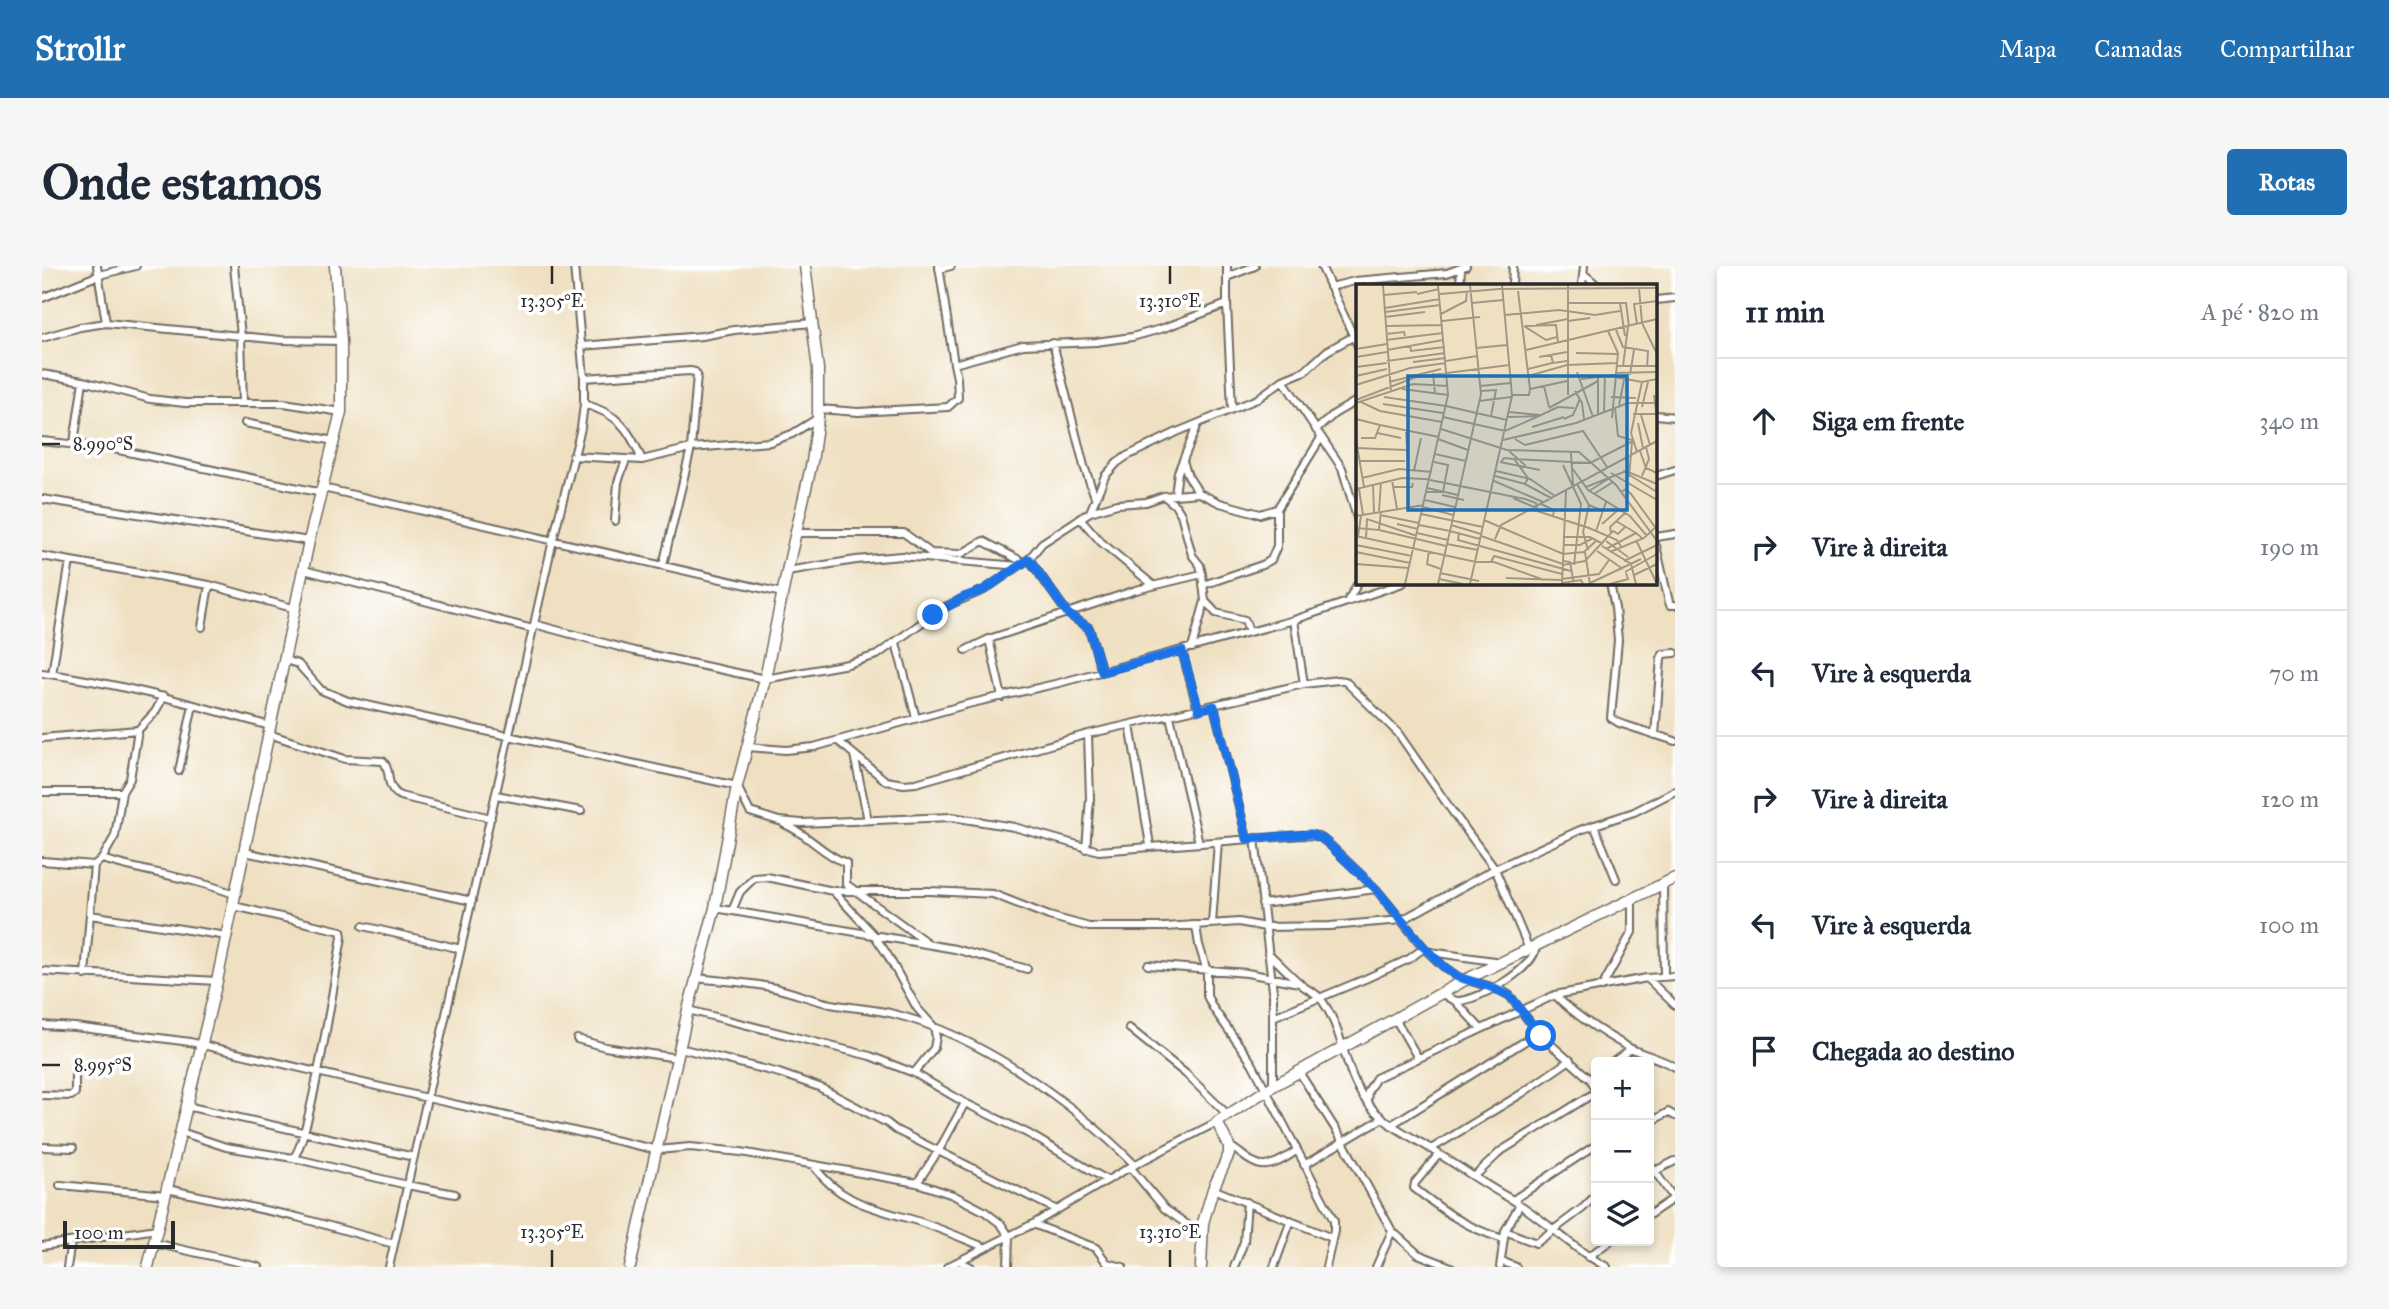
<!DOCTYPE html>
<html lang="pt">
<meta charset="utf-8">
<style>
:root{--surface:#fff;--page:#f6f6f7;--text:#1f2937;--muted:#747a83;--line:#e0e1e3;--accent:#1f6fb2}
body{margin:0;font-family:"IM FELL Great Primer",serif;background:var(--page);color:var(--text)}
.controls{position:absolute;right:21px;bottom:21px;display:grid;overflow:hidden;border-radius:7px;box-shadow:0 4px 10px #0003}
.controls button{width:63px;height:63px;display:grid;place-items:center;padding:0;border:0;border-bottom:2px solid var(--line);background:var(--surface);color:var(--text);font:35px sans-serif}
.scale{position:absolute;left:21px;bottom:18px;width:112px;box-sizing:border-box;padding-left:7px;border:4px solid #2b2b2b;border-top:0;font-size:19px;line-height:24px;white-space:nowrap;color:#2b2b2b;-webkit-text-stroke:5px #fff;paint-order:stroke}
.stop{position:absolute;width:21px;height:21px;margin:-16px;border:5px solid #1a73e8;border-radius:50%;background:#fff}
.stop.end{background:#1a73e8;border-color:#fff;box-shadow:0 2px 7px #0008}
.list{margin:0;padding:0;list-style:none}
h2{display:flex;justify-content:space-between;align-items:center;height:91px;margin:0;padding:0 28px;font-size:30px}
h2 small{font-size:23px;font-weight:400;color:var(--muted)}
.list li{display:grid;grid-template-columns:46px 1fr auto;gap:21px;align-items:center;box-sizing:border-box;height:126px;padding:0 28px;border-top:2px solid var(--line)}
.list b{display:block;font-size:26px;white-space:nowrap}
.list em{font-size:23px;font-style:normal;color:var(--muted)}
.icon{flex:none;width:38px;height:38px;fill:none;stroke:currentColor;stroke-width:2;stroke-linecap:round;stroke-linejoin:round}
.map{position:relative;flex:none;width:1633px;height:1001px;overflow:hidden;border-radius:7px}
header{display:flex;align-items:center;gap:42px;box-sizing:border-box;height:98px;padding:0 35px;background:var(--accent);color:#fff}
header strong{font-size:33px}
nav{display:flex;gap:38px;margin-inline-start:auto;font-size:24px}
.intro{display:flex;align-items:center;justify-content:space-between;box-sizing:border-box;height:168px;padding:0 42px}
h1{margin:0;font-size:49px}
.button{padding:18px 32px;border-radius:7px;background:var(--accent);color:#fff;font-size:24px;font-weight:700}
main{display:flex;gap:42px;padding:0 42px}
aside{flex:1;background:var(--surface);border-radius:7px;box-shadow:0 4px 10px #0003}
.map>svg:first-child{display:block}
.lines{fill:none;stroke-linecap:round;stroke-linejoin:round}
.street-casing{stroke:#706a60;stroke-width:10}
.secondary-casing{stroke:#706a60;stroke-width:13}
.street{stroke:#fff;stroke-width:6}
.secondary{stroke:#fff;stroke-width:10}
.route{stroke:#1a73e8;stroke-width:9}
.ticks{fill:none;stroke:#2b2b2b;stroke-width:2.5}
.inset-road{fill:none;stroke:#a19886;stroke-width:2}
.view{fill:#1f6fb2;fill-opacity:0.15;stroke:#1f6fb2;stroke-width:3.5}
.inset-edge{fill:none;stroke:#2b2b2b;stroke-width:3.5}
.ticks-label{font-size:18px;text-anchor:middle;fill:#2b2b2b;stroke:#fff;stroke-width:7;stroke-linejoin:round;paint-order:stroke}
</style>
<header>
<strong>Strollr</strong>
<nav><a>Mapa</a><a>Camadas</a><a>Compartilhar</a></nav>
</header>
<div class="intro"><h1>Onde estamos</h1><a class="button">Rotas</a></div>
<main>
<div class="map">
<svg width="1633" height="1001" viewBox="0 0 1633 1001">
<rect width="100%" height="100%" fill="#fff"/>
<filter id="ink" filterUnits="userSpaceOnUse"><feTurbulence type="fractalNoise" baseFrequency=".0143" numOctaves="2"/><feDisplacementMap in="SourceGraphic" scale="14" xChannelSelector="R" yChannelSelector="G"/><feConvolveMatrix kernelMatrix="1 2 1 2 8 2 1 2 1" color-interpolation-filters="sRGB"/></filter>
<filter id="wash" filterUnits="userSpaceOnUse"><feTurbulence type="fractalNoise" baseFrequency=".00686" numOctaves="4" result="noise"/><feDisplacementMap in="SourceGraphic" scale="28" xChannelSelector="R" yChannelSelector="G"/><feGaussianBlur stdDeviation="1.57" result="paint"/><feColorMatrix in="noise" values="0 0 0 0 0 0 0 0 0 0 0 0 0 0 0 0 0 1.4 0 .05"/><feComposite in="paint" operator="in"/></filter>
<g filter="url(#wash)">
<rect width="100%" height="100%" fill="#efe0c2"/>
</g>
<g filter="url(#ink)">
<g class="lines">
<defs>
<path id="street" d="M55,0L64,57
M192,0L199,70L201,137
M897,0L912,98L981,79L1054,76L1090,71L1122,62L1185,38
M1185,0V38L1190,143
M1279,0L1316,80
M897,3L909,0
M1542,8L1555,19
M1185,11L1213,0
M1418,19L1419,3
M1470,19L1471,0
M1540,19L1542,0
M1288,21L1313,15L1405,7L1424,0
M0,32L57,9L94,0
M1614,34L1633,32
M0,72L38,61L64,57L239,74L299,75
M1011,77L1042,200L1053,231
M540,80L660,70L692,64L771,57
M0,108L41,115L108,133L143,137H242L299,146
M542,112L648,105L653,106L655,109L649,182L621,299
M1241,114L1300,202L1316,255
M542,138C576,148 587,162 600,194
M777,143L816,146L906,141L916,132L915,112L912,98
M1614,149L1633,151
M203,157L292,175
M1274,164L1292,148L1316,134
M0,175L72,183L280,227
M32,177L41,115
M531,190L600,194L649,182L728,176L750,168L776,152
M1141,195L1146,210L1157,227L1178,237L1218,248L1235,243
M1614,210L1633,204
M281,222L740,327
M1133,229L1136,206L1156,158
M1122,230L1134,240L1139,248L1150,289L1158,299L1160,308L1163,335L1150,382
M0,233L267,275
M1048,246L1063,210L1075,197L1085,190L1135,166L1215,133L1241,114L1263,105L1285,85L1316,68
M1038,252L1059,276L1111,319
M573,255L576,216L584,194
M753,267H862L889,287L919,288L941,275L981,296
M1614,271L1633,268
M1614,280L1627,336L1628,339H1633
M0,290L167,319L254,343
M987,293L1026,348L1047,362L1060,406
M262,304L491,363
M745,305L814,294L859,290L977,300L987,293L1000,277L1048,246L1075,238L1104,236L1121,230L1157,227
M1568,317L1573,342L1576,374L1569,452L1577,457L1633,475
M1161,319L1220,299L1229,294L1235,280V243L1279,172
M1163,335L1174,347L1203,354L1207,366
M1305,336L1316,317
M1252,354L1262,418
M492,358L592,385L723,413L806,398L835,389L900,342L942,324L977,300
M160,361L167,319
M947,373L960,431
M854,377L874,452
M924,384L947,373L1094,324L1160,308
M1140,385L1156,444
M243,394L256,398L279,424L306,435L695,520L708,546L737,555L759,557L910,551L972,561L1057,585L1260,569L1276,570L1287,578L1334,623L1382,682L1401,700L1416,711L1459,724L1468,730L1496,767L1548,813L1554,823
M0,407C78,417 153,439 228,460
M10,408L28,295
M1172,440L1205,573
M1128,450L1157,577
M1088,459L1108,579
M227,468L303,493L341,495C351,506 341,519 358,530L449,552
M1613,469L1619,392L1621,388L1633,387
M0,472L96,464L113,446L122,430
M796,475L844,515L862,518L874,517L1046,468L1262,418L1296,414L1303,415L1356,467L1410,545L1453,603L1487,683
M706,481L744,484L772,481L926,438L1017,417L1252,354L1361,317
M812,489L826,554
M137,505L151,439
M0,526H80
M454,529L539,545
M742,558C765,567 780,588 804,597V618L887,678
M1552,559L1574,613
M1213,572L1231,725V820
M1044,583L1048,532L1046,468
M203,586L430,635
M60,593C104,607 151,611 194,629
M0,595L52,599
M1621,619L1622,711
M791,625H888L951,628L1007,650L1047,661H1123L1197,656L1223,661L1288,660L1360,654L1453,603L1538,564L1592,546L1633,525
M1220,638L1334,623
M673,642L913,683L985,703
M690,645L698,626L712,612L725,611L791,625L832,669L845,688L875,742L892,761L894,771L892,782L872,807
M48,649L185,670
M1170,657L1176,576
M321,660L419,683
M1154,660L1157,679L1165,705V730L1171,742L1210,797L1292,955V965L1284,1001
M1388,686L1459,696
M1226,687C1238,698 1249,710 1261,720C1266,724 1274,727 1278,732C1302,762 1301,805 1324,835C1342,859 1368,869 1392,885C1418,901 1443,919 1469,933C1503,953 1530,983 1565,1001
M1106,699L1205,707L1257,717
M0,705L175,715
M43,709L52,599L60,593L73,570L80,526L88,513L96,464
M654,712C679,715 704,716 728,721C749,725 769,734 789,738C810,742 832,743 852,748C939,770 1030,836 1093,899
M1605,712L1633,739
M1560,721L1590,666V635
M1401,728C1405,731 1410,735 1416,735C1436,735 1495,702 1494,679
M1513,729C1533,750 1561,767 1586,781C1601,789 1618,792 1633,801
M1413,735L1438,762
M646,744L828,790L872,807L923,837L987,868L1065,914
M1231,751L1323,713L1367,693L1382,682
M1354,754L1376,792
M0,759L33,761L148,776L385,832L616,884L648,881L699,886L875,917L911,929L942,945L959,958L967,970L966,1001
M1087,762L1144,808L1186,849
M535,773L563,781L635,792
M638,782L737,807L777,821L845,857L854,864L1015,944
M1571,796L1589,783
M1257,806L1296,867L1350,965L1376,988L1409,1001
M0,829L29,830L33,827V797
M1325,835L1326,825L1334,812L1513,729L1605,712L1633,710
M144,840L372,891
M1607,857L1626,846L1633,850
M1349,859L1496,767
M139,866L184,881L251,892C268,877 294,704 300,671L299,665L192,640
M1187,880C1196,884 1202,892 1211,896C1226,905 1242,893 1254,885
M0,881L31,882
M1389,883L1479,828L1528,794
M1397,888L1373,917L1372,922C1403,946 1423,961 1461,973
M251,892L365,919L413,928
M1607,897L1633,934
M771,899C796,934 826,941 865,952C891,959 917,971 942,981
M1262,899L1341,852
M1088,901L1123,943L1160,969
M1613,905L1633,895
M1433,910L1459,885L1554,826
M875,917L897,884L923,837
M18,919L124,929
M125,923L255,951L352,978
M1171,923L1290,972
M1471,934L1554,879
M1607,949L1632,932
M991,958L1054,982L1065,997L1081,1001
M1463,965L1494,977L1541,942L1554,929
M112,977L217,1001
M0,980L115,963
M1546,991L1568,975
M917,995L929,1001
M1459,995L1474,1001
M25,1001L29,976
M347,1001L511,274L539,162L542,138V112L532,0
M905,1001L991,958L1088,901L1175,856
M1192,1001L1202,976L1205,936
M1232,1001L1249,954
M1334,1001L1350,965
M1458,1001L1463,965L1477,940"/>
<path id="secondary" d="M106,1001L175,715L267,275L299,146V75L293,0
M588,1001L646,744L673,642L695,520L723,413L745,305L770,196L776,152V103L763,0
M1159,1001L1161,957L1171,923L1187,888V880L1175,856L1231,820L1423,714L1633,612"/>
</defs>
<!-- street casing -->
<use href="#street" class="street-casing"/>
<!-- secondary casing -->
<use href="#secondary" class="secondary-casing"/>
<!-- street -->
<use href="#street" class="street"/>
<!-- secondary -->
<use href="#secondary" class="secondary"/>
</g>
</g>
<g class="lines" filter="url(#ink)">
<!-- route -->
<path class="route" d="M891,349L922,331L942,324L987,293L1026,348L1047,362L1060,406L1140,385L1157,444L1172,440L1205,573L1269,568L1281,573L1334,623L1382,681L1401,700L1416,711L1446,720L1468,730L1499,770"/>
</g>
<!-- ticks -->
<path class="ticks" d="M510,0V18M1128,0V18M0,178H18M0,799H18M510,984V1001M1128,984V1001"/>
<!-- overview -->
<g transform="translate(1314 18)">
<rect width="301" height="301" fill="#efe0c2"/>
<path class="inset-road" d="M27,1L35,108M34,1H60M283,4L286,39L301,70M162,7L174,105L211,97M61,10L83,5M84,10L143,5L301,4M28,11L61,8M116,19L147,16M212,19H270L273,42M264,19L269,52M29,24L84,15M29,28L84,21M85,30L110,17L111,8M149,31L203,26L239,31L264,27M29,33L69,28M86,37L124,33M212,37L234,34M281,40L278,20L301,17M180,41L212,35M30,42L86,41M168,42L190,56L201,53M169,42L200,41L202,58M260,46L267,63L292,67L291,83M252,47L262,69L256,134M30,50L48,48L49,52M30,56L87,49M54,61L55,67L89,63M120,64L151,61M0,65L31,60M31,66L87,56M170,66L301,35M220,69L262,70M195,71L197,79L211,77M0,73L31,68M183,73L211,68M31,77L89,69M90,77L121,72M57,78L90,74M261,82H301M267,82L272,43M0,83L31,79M172,85L196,79M221,88L237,133M77,89L79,110M259,89L301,88M274,91L278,66M0,92L31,85M172,92L211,81L261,79M242,92V131M259,93L286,98L301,95M225,95L259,91M33,98L85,85M0,101L54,84L90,79M124,102L155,99M188,102L193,123M46,105L92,111M125,107L140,106L135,132M219,107L226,119L228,135M156,111H173L174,105M212,111V1M298,111L301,135M28,113L90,122M255,113L280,114M0,116L60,93L153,81M123,117L155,113M5,118L24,127L86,138M0,119L57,100L92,102M27,120L87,129M263,121L268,96M90,122L151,136M286,123L292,98M193,124L242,97M259,124L262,152L276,156M248,127L249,91M153,128L184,131M277,130H300M285,131L294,161M87,133L118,140M152,133L183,132L202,123L218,124M0,135L24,141L19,154H5M208,135L217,131L224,115M282,139L287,164M118,140L149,147L183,132M24,141L83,153M176,143L208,133M85,145L151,166L223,168L260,201L301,257M50,146L52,185M21,149L45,154M82,155L112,166M159,155L169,161L227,147L251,183M0,156L8,203M147,156L220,139L272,119H299M0,164L50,166M153,167L170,182M284,167L290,184L301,189M281,168L275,149L286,98M215,169L217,201M79,170L110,177M158,175L234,179L277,157M3,177H49M144,178L184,186M145,178L148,174L158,175L172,194L169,200M207,181L225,220L218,281M216,184L232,206L274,232L291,252M58,187L65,154M140,187L174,195L199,212M267,187L301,208M255,189L301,216M139,192L169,200L195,214M286,192L293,175L290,163M273,193L276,158M6,194L43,185L76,188M36,196L41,225M138,197L187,218M221,200L233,221L247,227M17,201L18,228M38,203H56L57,199M230,203L270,187L301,200M71,204L102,211M0,205L46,194L69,195L169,215L180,219L181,228M3,205L7,231M233,207L252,195M71,208H87L92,181L78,178M265,208L270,205L275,210L299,243M238,210L257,198M86,211L108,216M157,214L178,223M69,216L99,223M185,220L198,226L197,233M67,223L97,231M175,225L233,244L261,256L266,264M23,227L25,198M65,230L127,243M24,231L63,239M0,232L68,221M128,236L207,270L228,268L241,256M260,237L280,249M41,240L62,245M246,240L262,226M63,241L94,247M95,241L125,250M0,244L23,246L25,227M23,246L90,262M94,247L124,255M240,247L250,218M61,249L92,256M103,249L102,256L215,287M255,249L254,243L269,229M0,252L120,278H138L188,296M125,252L207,280M2,253L5,232M207,253H234L247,260M10,255L11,235L61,252M139,255L145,241L301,157M280,256L301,300M250,257L272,273M91,260L122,266M0,261L56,272M207,261H224L237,254M246,262L275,280L280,300M250,265L280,249L286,254M232,266L227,248L233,221M73,267L71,280L85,285M241,267L267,285M0,268L54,279M229,268L234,300M254,268L288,254L301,242M208,277L214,278L218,300M268,277L301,261M135,278L138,272L206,290M0,280L53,284M207,281L229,277L257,247L262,250L270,242M269,288L301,270M84,289L123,297M278,291L301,280M150,294L206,296M83,295L107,300M206,295L243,290L253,276M206,299L225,296L227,300M49,300L92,111L82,1M82,300L125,110L114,1M114,300L156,112L146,1M206,300L210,207M232,300L285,275M254,300L272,295L270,289"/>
<path class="view" d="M52,92H271V226H52Z"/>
<rect width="301" height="301" class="inset-edge"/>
</g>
<g class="ticks-label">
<text x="510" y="41">13.305°E</text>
<text x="1128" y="41">13.310°E</text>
<text x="61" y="184">8.990°S</text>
<text x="61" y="805">8.995°S</text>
<text x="510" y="972">13.305°E</text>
<text x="1128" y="972">13.310°E</text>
</g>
</svg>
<div class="controls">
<button>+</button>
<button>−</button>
<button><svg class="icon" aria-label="layers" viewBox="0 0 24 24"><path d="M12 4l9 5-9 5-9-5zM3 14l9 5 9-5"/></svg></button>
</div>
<div class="scale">100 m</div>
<div class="stop" style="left:1499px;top:770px"></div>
<div class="stop end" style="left:891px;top:349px"></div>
</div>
<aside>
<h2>11 min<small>A pé · 820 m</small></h2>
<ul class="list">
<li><svg class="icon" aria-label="ahead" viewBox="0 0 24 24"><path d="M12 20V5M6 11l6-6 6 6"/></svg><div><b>Siga em frente</b></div><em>340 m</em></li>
<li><svg class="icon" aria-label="right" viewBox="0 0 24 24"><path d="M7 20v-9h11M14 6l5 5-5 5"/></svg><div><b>Vire à direita</b></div><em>190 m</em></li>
<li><svg class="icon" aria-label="left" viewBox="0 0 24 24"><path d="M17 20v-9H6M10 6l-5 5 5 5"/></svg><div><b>Vire à esquerda</b></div><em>70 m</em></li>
<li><svg class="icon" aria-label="right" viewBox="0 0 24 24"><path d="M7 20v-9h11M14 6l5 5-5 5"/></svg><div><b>Vire à direita</b></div><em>120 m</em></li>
<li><svg class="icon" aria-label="left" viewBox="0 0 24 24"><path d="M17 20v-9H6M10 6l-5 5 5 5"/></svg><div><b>Vire à esquerda</b></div><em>100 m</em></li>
<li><svg class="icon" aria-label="arrive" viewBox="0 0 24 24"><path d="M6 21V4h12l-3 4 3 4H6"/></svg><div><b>Chegada ao destino</b></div></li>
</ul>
</aside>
</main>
